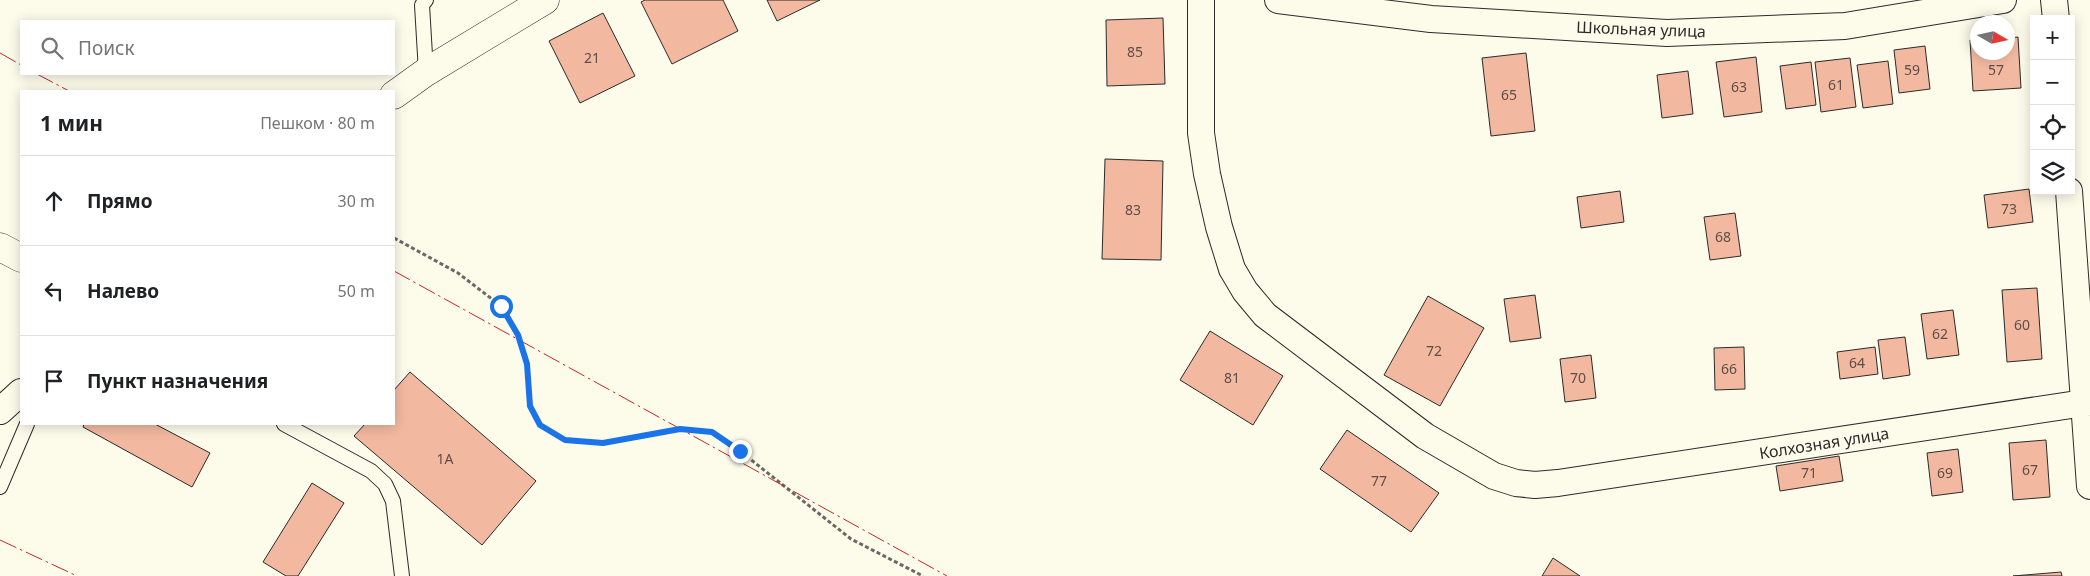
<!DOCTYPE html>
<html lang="ru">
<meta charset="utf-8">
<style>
:root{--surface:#fff;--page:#f2f2f2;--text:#202124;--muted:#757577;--line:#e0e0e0}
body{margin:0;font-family:"Noto Sans",sans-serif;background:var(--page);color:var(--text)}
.controls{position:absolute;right:15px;top:15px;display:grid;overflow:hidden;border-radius:0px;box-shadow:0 2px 12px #0003}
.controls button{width:45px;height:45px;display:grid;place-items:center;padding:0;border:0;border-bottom:1px solid var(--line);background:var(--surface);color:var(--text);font:25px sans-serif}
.compass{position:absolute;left:1970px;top:15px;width:45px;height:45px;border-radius:50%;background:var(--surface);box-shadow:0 2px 12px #0003;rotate:99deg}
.stop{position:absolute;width:15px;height:15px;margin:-11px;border:4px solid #1a73e8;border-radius:50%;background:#fff}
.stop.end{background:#1a73e8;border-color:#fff;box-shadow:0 1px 5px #0008}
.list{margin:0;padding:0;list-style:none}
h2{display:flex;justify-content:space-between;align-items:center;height:65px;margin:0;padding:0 20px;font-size:21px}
h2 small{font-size:16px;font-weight:400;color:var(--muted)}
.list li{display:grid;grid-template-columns:32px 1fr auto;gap:15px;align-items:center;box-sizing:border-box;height:90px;padding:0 20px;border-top:1px solid var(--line)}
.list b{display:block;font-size:19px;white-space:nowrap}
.list em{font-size:16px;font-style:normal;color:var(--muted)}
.icon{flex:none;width:28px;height:28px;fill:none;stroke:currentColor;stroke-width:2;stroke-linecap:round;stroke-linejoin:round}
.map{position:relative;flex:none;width:2090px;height:576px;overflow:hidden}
.search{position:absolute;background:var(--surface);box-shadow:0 2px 12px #0003;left:20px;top:20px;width:375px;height:55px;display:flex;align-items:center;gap:12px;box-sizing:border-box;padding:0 18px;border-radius:0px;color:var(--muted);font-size:19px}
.panel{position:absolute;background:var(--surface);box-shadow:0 2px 12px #0003;left:20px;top:90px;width:375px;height:335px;border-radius:0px}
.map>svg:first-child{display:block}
.building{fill:#f2b8a0;stroke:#2b2b2b}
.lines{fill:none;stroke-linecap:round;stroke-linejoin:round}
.lane-casing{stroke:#2b2b2b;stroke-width:16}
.street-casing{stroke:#2b2b2b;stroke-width:28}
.secondary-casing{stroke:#2b2b2b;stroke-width:29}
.path{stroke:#6a6964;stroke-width:3;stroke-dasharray:4 2.5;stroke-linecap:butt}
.lane{stroke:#fdfbea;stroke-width:14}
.street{stroke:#fdfbea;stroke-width:26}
.secondary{stroke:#fdfbea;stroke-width:28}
.power{stroke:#c62828;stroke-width:1;stroke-dasharray:18 4 2.5 4;stroke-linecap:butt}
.route{stroke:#1a73e8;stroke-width:6}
.labels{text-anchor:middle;stroke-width:4;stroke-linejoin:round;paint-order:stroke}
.number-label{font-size:14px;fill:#5d4e48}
.street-label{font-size:16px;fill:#2b2b2b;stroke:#fdfbea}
</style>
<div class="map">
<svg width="2090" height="576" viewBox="0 0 2090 576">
<rect width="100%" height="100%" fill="#fdfbea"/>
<!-- building -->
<path class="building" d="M645,0H723L738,31L672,64L641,2Z
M767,0H820L777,21Z
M603,13L635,76L580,103L549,41Z
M1163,18L1165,84L1107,86L1106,20Z
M2018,37L2021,88L1973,91L1970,40H1978V52H2008V38Z
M1925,46L1930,89L1899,93L1894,50Z
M1526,53L1535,131L1491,136L1482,58Z
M1756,57L1762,112L1724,117L1716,62Z
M1850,58L1856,107L1821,112L1815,62Z
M1888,61L1893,104L1863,108L1857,65Z
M1811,62L1816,105L1786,109L1780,66Z
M1688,71L1693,114L1662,118L1657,75Z
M1105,159L1163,161L1161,260L1102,259Z
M2029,189L2033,222L1988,228L1984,195Z
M1620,191L1624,222L1581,228L1577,197Z
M1735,213L1741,256L1710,260L1704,217Z
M2037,288L2042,359L2007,362L2002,290Z
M1535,295L1541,338L1510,342L1504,299Z
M1428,296L1484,328L1440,406L1384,375Z
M1953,310L1959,355L1927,359L1921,314Z
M1210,331L1283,376L1253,425L1180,380Z
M1905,337L1910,375L1883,379L1878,340Z
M1744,347L1745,389L1715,390L1714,348Z
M1875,347L1878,374L1840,379L1837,352Z
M1591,355L1596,398L1565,402L1560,359Z
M410,372L536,481L482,545L354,436L365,424H394V390Z
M84,424H155L210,453L192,487L83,427Z
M1347,430L1439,493L1411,532L1320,469Z
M2046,440L2050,497L2013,500L2009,443Z
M1958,449L1963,492L1932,496L1927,453Z
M1839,456L1843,481L1780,491L1776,466Z
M312,483L344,503L298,576H286L263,562Z
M1553,558L1580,576H1542Z
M2061,572L2062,576H2013Z"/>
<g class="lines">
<defs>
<path id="lane" d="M426,72L422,5L426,0
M284,424L371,471L385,484L393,501L402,576
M0,487L27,424"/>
<path id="street" d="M1201,0V133L1207,174L1219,227L1232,269L1245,291L1265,315L1425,436L1494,476L1516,483L1535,485L1558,483L2090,402
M1278,0L1431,19L1667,33L1845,26L2003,0
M2054,0L2056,19
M2069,191L2090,486
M0,411L21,392"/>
<path id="secondary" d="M394,95L426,72L545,0
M0,247L21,258"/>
</defs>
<!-- lane casing -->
<use href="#lane" class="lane-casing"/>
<!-- street casing -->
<use href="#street" class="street-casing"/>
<!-- secondary casing -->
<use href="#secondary" class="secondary-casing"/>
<!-- path -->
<path class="path" d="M394,238L458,273L501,306L519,335L527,363L530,406L540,425L565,440L603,443L680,429L712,432L740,451L851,539L923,576"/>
<!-- lane -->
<use href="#lane" class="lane"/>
<!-- street -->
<use href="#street" class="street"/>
<!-- secondary -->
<use href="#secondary" class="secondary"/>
<!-- power -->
<path class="power" d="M0,53L21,65
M37,74L69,91
M394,271L947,576
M0,540L77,576"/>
</g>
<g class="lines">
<!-- route -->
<path class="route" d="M501,306L518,335L527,364L530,406L540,425L565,440L603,443L680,429L712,432L740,451"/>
</g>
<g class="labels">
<!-- number labels -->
<g class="number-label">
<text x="1135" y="57">85</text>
<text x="592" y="63">21</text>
<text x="1912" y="75">59</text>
<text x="1996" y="75">57</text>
<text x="1836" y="90">61</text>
<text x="1739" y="92">63</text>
<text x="1509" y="100">65</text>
<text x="2009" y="214">73</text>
<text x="1133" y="215">83</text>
<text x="1723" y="242">68</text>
<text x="2022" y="330">60</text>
<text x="1940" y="339">62</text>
<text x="1434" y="356">72</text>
<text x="1857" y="368">64</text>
<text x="1729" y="374">66</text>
<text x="1232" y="383">81</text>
<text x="1578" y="383">70</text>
<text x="445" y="464">1А</text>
<text x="2030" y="475">67</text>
<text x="1809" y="478">71</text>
<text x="1945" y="478">69</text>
<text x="1379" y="486">77</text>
</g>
<!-- street labels -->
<g class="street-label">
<text transform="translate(1641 29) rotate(2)" y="6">Школьная улица</text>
<text transform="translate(1824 443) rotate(-9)" y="6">Колхозная улица</text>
</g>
</g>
</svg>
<div class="controls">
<button>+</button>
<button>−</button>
<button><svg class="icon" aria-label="locate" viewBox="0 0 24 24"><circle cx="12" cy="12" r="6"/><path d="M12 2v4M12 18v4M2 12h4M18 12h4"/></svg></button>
<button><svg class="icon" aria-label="layers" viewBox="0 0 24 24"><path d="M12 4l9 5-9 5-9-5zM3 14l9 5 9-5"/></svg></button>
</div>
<svg class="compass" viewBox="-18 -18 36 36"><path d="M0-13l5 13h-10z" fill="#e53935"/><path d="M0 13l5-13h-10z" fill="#757577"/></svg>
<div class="stop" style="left:501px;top:306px"></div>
<div class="stop end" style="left:740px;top:451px"></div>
<div class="search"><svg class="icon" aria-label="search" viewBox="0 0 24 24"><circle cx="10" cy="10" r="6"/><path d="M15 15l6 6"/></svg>Поиск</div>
<section class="panel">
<h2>1 мин<small>Пешком · 80 m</small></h2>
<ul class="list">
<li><svg class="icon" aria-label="ahead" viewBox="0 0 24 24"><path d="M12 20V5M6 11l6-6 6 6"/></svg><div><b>Прямо</b></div><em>30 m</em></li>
<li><svg class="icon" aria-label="left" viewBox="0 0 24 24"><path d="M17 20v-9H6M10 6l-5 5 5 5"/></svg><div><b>Налево</b></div><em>50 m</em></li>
<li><svg class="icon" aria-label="arrive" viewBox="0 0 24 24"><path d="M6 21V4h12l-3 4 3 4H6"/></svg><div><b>Пункт назначения</b></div></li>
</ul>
</section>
</div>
